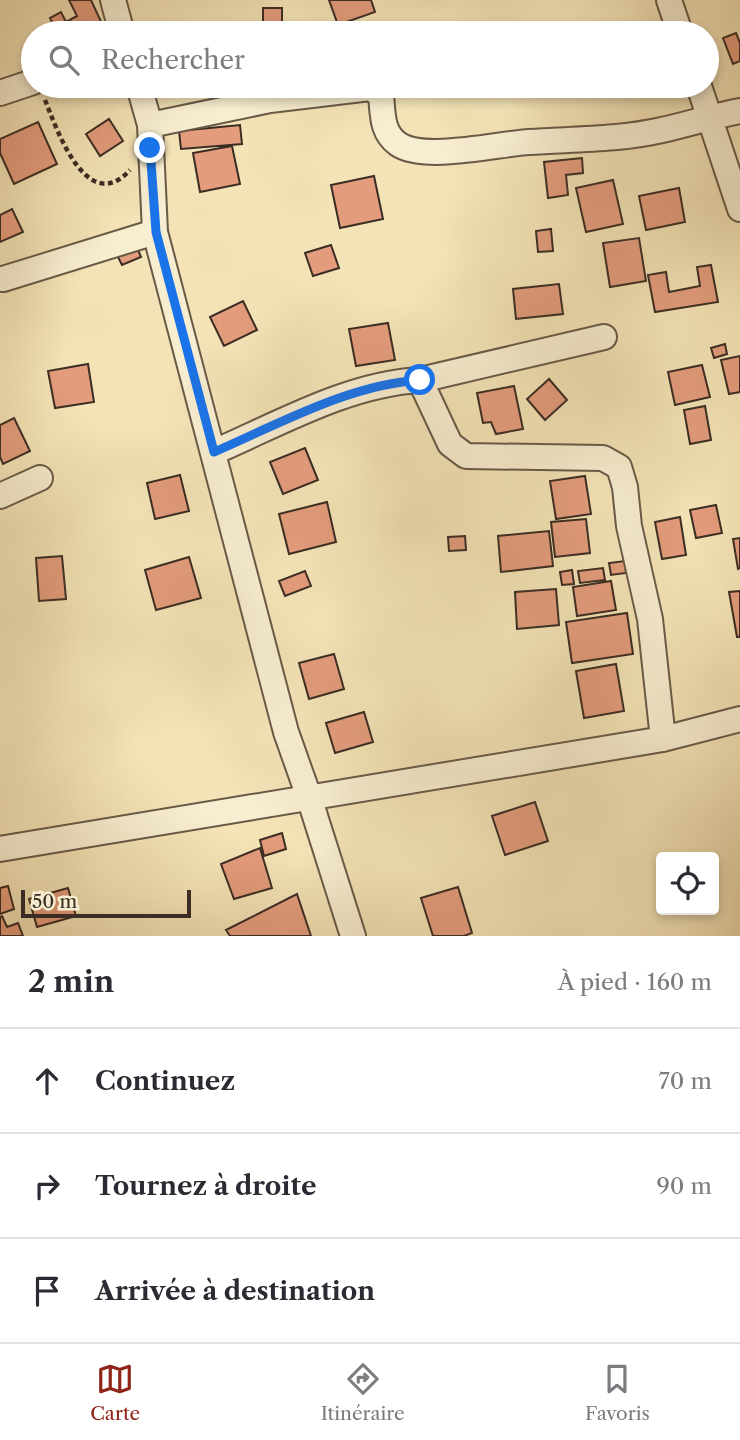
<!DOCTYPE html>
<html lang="fr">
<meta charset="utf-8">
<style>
:root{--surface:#fff;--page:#f2f2f3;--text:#2b2b33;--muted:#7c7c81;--line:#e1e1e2;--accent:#8f2418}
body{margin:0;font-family:"Libre Caslon Text",serif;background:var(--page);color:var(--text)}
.controls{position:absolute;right:21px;bottom:21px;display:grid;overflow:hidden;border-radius:7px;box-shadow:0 4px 10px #0003}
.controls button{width:63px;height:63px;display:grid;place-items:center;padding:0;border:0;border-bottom:2px solid var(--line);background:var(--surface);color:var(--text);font:35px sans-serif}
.scale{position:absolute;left:21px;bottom:18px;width:170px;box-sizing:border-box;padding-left:7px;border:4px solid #3b2d23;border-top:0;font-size:19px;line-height:24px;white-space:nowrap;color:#3b2d23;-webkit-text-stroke:5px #f7edd0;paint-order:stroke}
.stop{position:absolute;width:21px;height:21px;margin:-16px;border:5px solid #1a73e8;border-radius:50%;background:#fff}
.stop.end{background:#1a73e8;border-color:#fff;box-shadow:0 2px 7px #0008}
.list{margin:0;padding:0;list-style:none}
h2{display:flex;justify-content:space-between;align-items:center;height:91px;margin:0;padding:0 28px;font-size:30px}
h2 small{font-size:23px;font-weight:400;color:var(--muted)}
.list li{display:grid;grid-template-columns:46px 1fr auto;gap:21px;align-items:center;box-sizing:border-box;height:105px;padding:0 28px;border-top:2px solid var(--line)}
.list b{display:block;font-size:26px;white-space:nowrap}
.list em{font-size:23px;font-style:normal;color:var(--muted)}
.icon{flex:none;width:38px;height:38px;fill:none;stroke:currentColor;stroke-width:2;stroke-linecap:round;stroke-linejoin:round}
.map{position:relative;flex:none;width:740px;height:936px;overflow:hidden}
.search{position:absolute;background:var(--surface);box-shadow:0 4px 10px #0003;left:21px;right:21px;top:21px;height:77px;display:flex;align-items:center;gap:18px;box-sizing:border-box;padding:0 24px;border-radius:38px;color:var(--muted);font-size:26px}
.sheet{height:406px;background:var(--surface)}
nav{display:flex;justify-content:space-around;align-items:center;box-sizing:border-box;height:98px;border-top:2px solid var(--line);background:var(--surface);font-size:19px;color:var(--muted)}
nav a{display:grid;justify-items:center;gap:4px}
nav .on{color:var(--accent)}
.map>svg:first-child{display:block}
.building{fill:#e39c7c;stroke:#3b2d23;stroke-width:2}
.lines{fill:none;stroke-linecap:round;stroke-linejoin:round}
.street-casing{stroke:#695a48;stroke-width:28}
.path{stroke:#3b2d23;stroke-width:4.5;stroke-dasharray:5 3.5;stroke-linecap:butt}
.street{stroke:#f7edd0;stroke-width:24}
.route{stroke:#1a73e8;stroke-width:9}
</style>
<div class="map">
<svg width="740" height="936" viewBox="0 0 740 936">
<rect width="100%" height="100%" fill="#f3e3b6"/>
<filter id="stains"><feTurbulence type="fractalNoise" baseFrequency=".00286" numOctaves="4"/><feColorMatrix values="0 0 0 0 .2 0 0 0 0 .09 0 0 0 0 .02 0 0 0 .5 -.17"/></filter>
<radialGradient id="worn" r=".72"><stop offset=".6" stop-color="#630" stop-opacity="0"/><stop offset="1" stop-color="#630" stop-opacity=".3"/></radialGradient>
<!-- building -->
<path class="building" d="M69,0H91L104,28L94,33H57L50,18L61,12L66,22L77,16Z
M329,0H371L375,12L338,25Z
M263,8H282V33H263Z
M736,33L740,43V61L733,64L723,38Z
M109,119L123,141L100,156L86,134Z
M38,122L57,164L14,184L0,153V139Z
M240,125L242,144L181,149L179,131Z
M232,146L240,184L200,192L193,153Z
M582,158L583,173L566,175L568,195L548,198L544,162Z
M374,176L383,219L340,228L331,185Z
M613,180L623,224L586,232L576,188Z
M679,188L685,222L646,230L639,196Z
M12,209L23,232L0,242V215Z
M551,229L553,251L538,252L536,231Z
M639,238L646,281L610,287L603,243Z
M136,245L141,257L122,265L116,253Z
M331,245L339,268L313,276L305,253Z
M711,265L718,302L655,312L648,275L666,272L669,292L700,286L697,267Z
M559,284L563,314L516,319L513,289Z
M243,301L257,330L224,346L210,317Z
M388,323L395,360L356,366L349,329Z
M725,344L727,354L714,358L711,348Z
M740,356V392L729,394L721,360Z
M88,364L94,402L55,408L48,371Z
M702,365L710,397L675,405L668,372Z
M549,379L567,400L545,420L527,399Z
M514,386L523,429L496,434L491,422L483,423L477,393Z
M705,406L711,440L690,444L684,410Z
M14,418L30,451L3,464L0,457V425Z
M305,448L318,480L283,494L270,462Z
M180,475L189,511L155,519L147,483Z
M585,476L591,514L556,519L550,481Z
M327,502L336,542L289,554L279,514Z
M716,505L722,533L696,538L690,510Z
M680,517L686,555L662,559L655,522Z
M586,519L590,553L555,557L551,522Z
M549,531L553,566L501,572L498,536Z
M465,536L466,550L449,551L448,537Z
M740,538V568L738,569L733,539Z
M62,556L66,599L39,601L36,558Z
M189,557L201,598L156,610L145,570Z
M625,561L626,573L611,575L609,563Z
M603,568L605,580L580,583L578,571Z
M572,570L574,584L562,585L560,572Z
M305,571L311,586L285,596L279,581Z
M611,581L616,610L577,616L573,587Z
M556,589L559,625L517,629L515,592Z
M740,591V637H737L729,592Z
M627,613L633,654L572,663L566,622Z
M334,654L344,689L309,699L299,663Z
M616,664L624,711L584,718L576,671Z
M364,712L373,742L335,753L326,723Z
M535,802L548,841L505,855L492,816Z
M282,833L286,849L264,856L260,840Z
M260,848L272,888L234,899L221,864Z
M8,886L14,909L0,914V888Z
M458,887L472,933L464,936H433L421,898Z
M68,888L76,916L37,927L29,899Z
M297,894L311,936H230L226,930Z
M2,916L7,927L18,923L23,936H0V917Z"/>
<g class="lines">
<defs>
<path id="street" d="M113,0L122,33
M669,0L680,33
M139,86L150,125L155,232L286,732L309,797L353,936
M699,86L740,209
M0,93L33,82
M150,125L270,100L370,88L381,95C383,113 381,132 398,144C424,162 498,144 529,142C574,139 618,140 662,130C689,124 713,116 740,111
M3,279L155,232
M420,380L604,337
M214,452C279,424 348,384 420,380L450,444L466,456L603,458L619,467L625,487L629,526L650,619L663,739
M0,496L40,478
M0,849L663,739L740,719"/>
</defs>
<!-- street casing -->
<use href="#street" class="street-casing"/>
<!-- path -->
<path class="path" d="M45,100C57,130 87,217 130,170"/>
<!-- street -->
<use href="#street" class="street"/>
</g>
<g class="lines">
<!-- route -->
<path class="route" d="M150,148L156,232L214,452C279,424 348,385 420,380"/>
</g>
<rect width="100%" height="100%" filter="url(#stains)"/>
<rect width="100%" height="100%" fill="url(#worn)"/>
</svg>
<div class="controls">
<button><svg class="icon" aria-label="locate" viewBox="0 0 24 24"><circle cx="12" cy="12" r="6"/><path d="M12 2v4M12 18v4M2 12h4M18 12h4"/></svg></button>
</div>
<div class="scale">50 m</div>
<div class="stop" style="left:420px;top:380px"></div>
<div class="stop end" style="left:150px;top:148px"></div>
<div class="search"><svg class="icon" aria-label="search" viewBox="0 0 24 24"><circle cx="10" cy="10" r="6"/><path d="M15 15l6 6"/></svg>Rechercher</div>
</div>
<section class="sheet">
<h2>2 min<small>À pied · 160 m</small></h2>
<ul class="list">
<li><svg class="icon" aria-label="ahead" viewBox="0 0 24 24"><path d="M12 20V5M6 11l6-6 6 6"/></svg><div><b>Continuez</b></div><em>70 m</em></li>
<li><svg class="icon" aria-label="right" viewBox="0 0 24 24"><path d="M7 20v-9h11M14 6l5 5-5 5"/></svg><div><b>Tournez à droite</b></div><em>90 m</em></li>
<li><svg class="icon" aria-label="arrive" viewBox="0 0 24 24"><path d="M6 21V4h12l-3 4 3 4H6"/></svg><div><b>Arrivée à destination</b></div></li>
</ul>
</section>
<nav>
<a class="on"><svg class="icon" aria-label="map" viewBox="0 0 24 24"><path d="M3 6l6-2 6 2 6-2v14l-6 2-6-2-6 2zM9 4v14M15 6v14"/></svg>Carte</a>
<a><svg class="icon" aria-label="directions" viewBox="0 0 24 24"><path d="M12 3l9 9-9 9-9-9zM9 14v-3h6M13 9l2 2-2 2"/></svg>Itinéraire</a>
<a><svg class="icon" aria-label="saved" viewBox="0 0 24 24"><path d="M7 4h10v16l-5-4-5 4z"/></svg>Favoris</a>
</nav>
